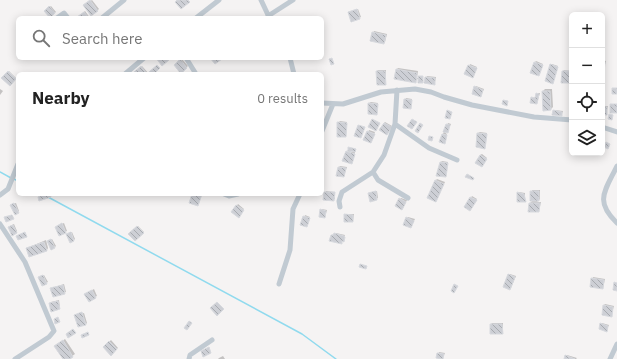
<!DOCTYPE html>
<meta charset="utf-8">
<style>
:root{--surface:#fff;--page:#f6f6f6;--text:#222;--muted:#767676;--line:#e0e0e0}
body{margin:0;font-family:"IBM Plex Sans",sans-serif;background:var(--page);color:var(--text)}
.controls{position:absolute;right:12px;top:12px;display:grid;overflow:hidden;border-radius:6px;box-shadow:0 2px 10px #0003}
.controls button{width:36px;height:36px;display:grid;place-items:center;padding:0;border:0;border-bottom:1px solid var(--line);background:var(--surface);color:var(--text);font:20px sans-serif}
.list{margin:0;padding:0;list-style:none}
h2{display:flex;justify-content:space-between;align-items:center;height:52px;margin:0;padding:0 16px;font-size:17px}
h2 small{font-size:13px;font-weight:400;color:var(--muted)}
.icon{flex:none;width:22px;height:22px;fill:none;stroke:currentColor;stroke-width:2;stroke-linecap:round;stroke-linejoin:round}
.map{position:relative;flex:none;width:617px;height:359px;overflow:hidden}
.search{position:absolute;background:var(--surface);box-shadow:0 2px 10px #0003;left:16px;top:16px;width:308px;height:44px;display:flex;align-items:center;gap:10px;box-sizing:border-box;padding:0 14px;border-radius:6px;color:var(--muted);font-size:15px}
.panel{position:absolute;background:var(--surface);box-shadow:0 2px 10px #0003;left:16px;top:72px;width:308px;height:124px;border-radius:6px}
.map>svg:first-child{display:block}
.shadow{fill:#0003}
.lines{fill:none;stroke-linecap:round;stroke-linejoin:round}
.stream{stroke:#90daee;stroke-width:1.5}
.building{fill:url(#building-back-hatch);stroke:#d7d9de}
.street{stroke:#c1cad2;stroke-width:5}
</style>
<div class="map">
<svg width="617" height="359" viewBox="0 0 617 359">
<defs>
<pattern id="building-back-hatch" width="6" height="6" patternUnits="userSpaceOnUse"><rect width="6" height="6" fill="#cdcfd5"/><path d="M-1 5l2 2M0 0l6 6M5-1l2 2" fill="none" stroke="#a8abb0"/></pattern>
</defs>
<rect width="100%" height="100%" fill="#f5f3f3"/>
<!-- shadow -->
<path class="shadow" d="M92,0L99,9L92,15L85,5Z
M51,6L56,12L50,17L45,11Z
M358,9L361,17L352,21L350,12Z
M85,11L90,18H78V17Z
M374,31L387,34L385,42L384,43L373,33Z
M182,59L188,66L181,72L175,65Z
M602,60L606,61L603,72H602Z
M536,61L543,64L539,75L535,62Z
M470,64L477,67L473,77L466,74Z
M552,64L558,66L553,83L551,65Z
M142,66L149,74H137L136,72Z
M398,68L418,71L417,78H419L415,81L396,70Z
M378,70H386L385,84L377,71Z
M564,70L572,71L570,82L563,71Z
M9,71L16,78L9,85L2,78Z
M427,76L436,77L435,82L434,84L426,78Z
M476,86L484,89L481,96L475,87Z
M0,89L3,91L0,95Z
M545,89H552L553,107L551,109L543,91Z
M538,93H540L537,103L531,98L537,97Z
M406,98L412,99L411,108L405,100Z
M371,102L378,103L376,114L369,103Z
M602,106H608L606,114H602Z
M555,110L563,111L562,114L561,115L554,111Z
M340,121L347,122L345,136L338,123Z
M385,122L392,126L388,133L384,123Z
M448,123L451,124L446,134H447L445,142L443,134Z
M369,130L375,132L371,142L365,139Z
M480,132L487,133L484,148L478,133Z
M350,148L356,149L352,163L347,151Z
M482,154L487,158L482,166L480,155Z
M442,161L448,162L445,176L441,162Z
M340,166L347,167L344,176L339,167Z
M437,179L445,182L436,201L435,181Z
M532,190H540V199L537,202H541L539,211H530V203L533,200Z
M326,191L335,192V199H324Z
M377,191L378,198L371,201L369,193Z
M519,192L525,193V201L518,193Z
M472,196L477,199L471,208L466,206Z
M401,198L407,200L403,208L396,206Z
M16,203L19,211L18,212L12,204Z
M238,204L244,209L240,216L233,212Z
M322,209L327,210L325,217L321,210Z
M346,214H354L353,221L345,215Z
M305,215L310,217L307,225L302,224Z
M408,217L415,219L411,227L407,218Z
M64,223L67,231L59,235L57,226Z
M14,224L17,231L16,232L10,226Z
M138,226L144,232L135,240L130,234Z
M72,232L75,239L74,240L69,233Z
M336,233L345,235L341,243L332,235Z
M52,239L56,246L55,247L48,241Z
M46,240L48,248L47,250L27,248Z
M510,274L516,276L511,288L509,275Z
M44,275L48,282L46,283L40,276Z
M593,277L605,279L603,288L591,286Z
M64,284L66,292L53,296L52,288Z
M94,289L97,296L89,300L87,293Z
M59,300L60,308L50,304L51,302Z
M605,304L614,306L611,316L604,305Z
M84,313L87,323L86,324L76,315Z
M492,323H503V332L502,333L491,324Z
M602,323L609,325L606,331L601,324Z
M65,339L75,354L68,359H64L58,344Z
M111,340L118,348L111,354L104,347Z
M439,352L445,353L442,359L437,358Z
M567,355L577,358L576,359H565Z
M223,356L225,359H218L219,358Z"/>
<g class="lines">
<!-- stream -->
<path class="stream" d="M0,172L11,178
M14,179L18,181
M48,197L302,334L336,359"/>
</g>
<!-- building -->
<path class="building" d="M90,0L98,11L91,16L83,5Z
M177,0H188L190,2L181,9L175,2Z
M49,6L55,13L50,18L44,11Z
M357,9L360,19L351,22L348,12Z
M84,12L89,18H77V17Z
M372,32L386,35L384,44L370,41Z
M156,58H167L169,60L162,66Z
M210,58H222V59L215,64Z
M332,58L334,64L331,65L329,59Z
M180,59L187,68L181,74L174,65Z
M602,61L605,62L604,73H602Z
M534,62L543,65L539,76L530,73Z
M550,64L558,67L553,84L545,81Z
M157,65L160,68L154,74H151L149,72Z
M468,65L477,68L473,78L464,74Z
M141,66L147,74H136L134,72Z
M396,69L417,73L416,83L394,79Z
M8,71L16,79L10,86L1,78Z
M376,71H385L386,85H377Z
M562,71H571L570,83H561Z
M418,76H423V83H418Z
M425,77L435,78V85L424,83Z
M474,86L483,90L481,97L472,94Z
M612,88H617V94H612Z
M542,91H550L551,110L543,111Z
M536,93L539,94L537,104L530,103L531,97L535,98Z
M404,99L412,100L411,109L403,108Z
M503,100L508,101L507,106L502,104Z
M368,103L378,104L377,115L368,114Z
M610,104H617V113H610Z
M602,107H607V115H602Z
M447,110L452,112L450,119L445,118Z
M553,110L562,112V116L552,115Z
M609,114L613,115L612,120L608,119Z
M372,119L380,123L376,131L368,127Z
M412,119L417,122L412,129L407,126Z
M337,122L347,123L346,137H337Z
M384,123L392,127L387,135L379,130Z
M420,123L423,125L418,133L415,131Z
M446,124L450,125L448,133L443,132Z
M358,125L365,127L361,138L354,136Z
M367,131L375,134L371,143L363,140Z
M477,133L487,134L485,149L476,147Z
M442,134L447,135L445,144L439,142Z
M429,136L433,137L432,141L428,140Z
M606,142L610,144L608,149L604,147Z
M348,147L356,149L355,152L348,151Z
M346,151L355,154L352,164L342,161Z
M480,155L487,159L482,167L475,163Z
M440,162L448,163L446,177L436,176Z
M338,167L346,168L344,177L336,176Z
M467,174L474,178L473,180L465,177Z
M435,180L444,184L436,202L427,198Z
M376,191L377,200L370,202L368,193Z
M530,191H539V201H530Z
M324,192H335L334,201L323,200Z
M517,192L524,194L526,202H517Z
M45,194H50L51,197L39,201L38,197Z
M192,194H202L198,206L189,203Z
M470,197L477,200L470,211L464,207Z
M399,198L406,202L402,210L395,206Z
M14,203L19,213L15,215L10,205Z
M529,203H540L539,212H528Z
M236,205L244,210L239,218L231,212Z
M320,209L326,211L325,218L319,217Z
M344,214L353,215V222H344Z
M12,215L14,219L6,222L4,217Z
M303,216L310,218L307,227L300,225Z
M406,217L414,221L411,228L403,225Z
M62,223L66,233L59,236L55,227Z
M13,225L17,233L12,236L8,227Z
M137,226L144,233L135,241L128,234Z
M25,232L27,237L18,240L16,236Z
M71,232L74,241L70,243L66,234Z
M334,233L344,236L345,237L344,242L342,241V244L329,241L331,235H333Z
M51,239L55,248L51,250L47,241Z
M44,242L47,251L29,257L26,248Z
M360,264L367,266L366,269L359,267Z
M508,274L515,277L510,290L503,287Z
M43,275L47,284L42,286L38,277Z
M591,278L604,280L603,289L590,287Z
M614,282L617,283V291L613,290Z
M454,284L458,286L454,293L451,291Z
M63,285L65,294L53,297L50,288Z
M92,290L96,298L89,302L84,294Z
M58,301L60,309L51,312L49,303Z
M217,302L224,309L217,316L210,308Z
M603,305L613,307L612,317L602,315Z
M82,312L86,325L78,327L74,315Z
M58,317L60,322L55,324L54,319Z
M189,321L192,323L187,330L184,328Z
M600,323L608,326L607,332L599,329Z
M490,324H502L503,334H490Z
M73,329L76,333L68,338L66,334Z
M88,332L89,335L82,338L81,335Z
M63,340L73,357L70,359H63L54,346Z
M109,341L117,349L111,356L103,347Z
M209,347L211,353L203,357L201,351Z
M437,353L444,354L443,359L436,358Z
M565,355L575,359H564Z"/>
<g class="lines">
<!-- street -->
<path class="street" d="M261,0L269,17
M268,16L293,0
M57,18L64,13L68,18
M102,18L124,0
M196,18L219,0
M186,58L196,74
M290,58L294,74
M125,74L144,58
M322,103L343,104L381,92L415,89L431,92L444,97L472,105L534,117L572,120
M395,124L429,148L457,160
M602,127L617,132
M322,131L333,104
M617,166C605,191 594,201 617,223
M373,172L378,180L408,198
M224,194L229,196L238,194
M0,195L8,189L18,164
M340,207L339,201L342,192L373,172L384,155L395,124L397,90
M0,224L25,262L54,331L49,337L15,359
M279,284L290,250L293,209L300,194
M189,359L190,355L212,340
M610,359L617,344"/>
</g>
</svg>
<div class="controls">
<button>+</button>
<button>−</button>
<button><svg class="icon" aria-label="locate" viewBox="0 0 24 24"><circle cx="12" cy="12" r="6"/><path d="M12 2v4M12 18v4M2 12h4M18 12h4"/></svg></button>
<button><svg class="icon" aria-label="layers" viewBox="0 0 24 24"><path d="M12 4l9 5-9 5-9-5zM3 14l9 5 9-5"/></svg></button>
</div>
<div class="search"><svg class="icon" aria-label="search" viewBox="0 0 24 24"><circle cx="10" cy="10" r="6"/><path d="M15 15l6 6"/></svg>Search here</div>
<section class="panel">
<h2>Nearby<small>0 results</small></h2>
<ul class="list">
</ul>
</section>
</div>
